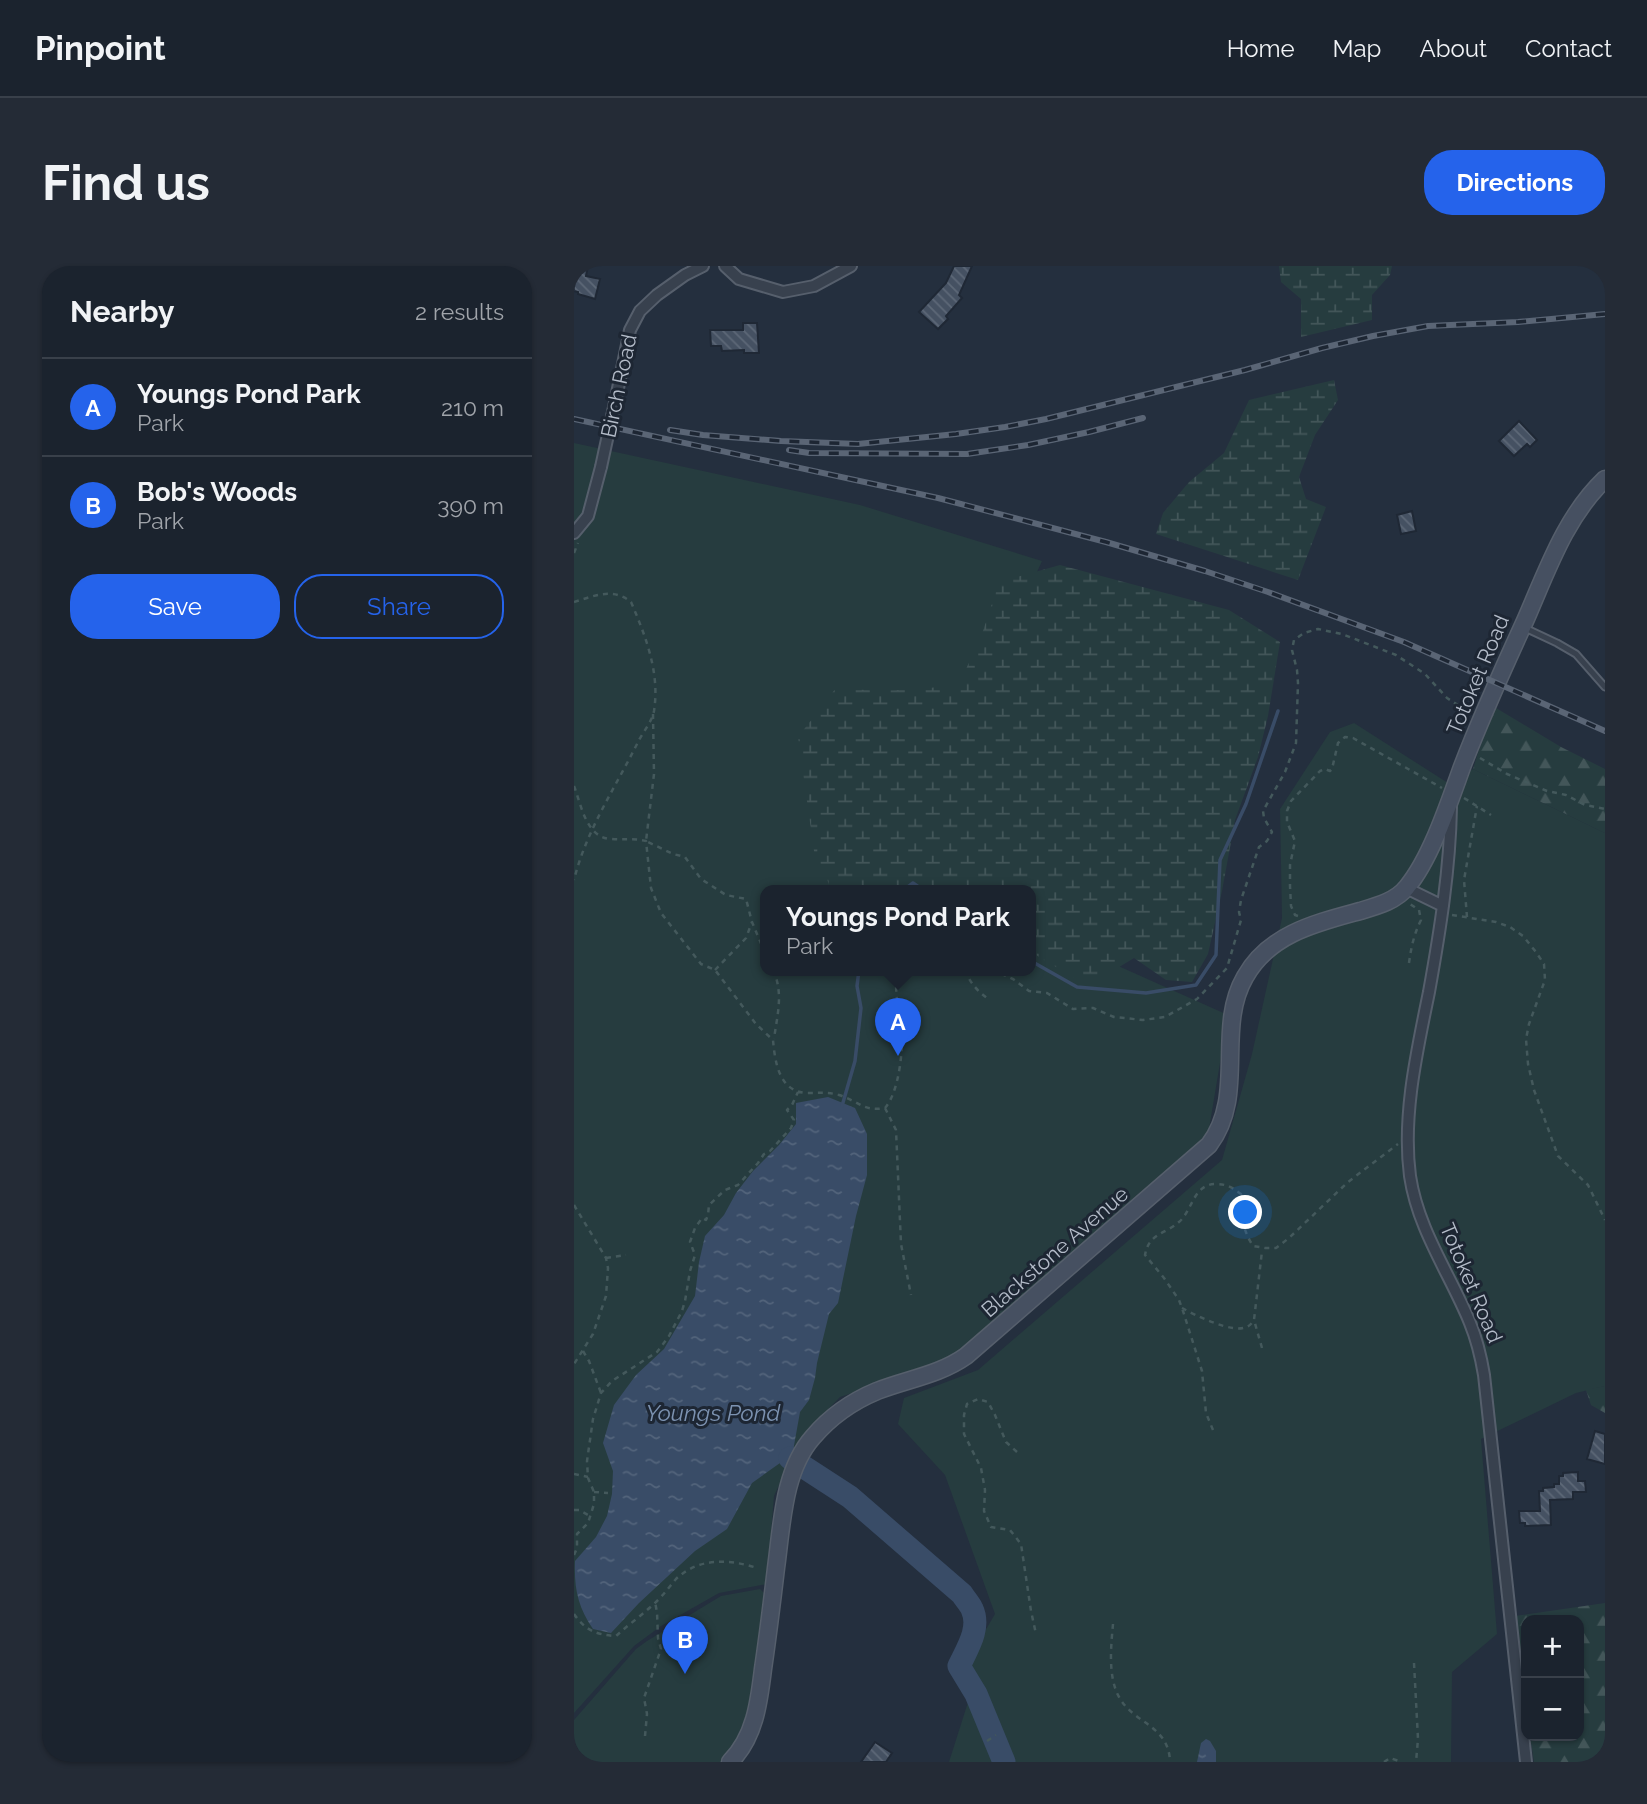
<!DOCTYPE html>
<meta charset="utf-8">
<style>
:root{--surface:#1b232e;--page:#242b36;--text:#f1f3f6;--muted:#a0a4aa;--line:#39404a;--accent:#2563eb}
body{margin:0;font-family:Raleway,sans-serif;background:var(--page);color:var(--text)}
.controls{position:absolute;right:21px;bottom:21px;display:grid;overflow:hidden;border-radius:14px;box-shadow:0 2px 5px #0004}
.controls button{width:63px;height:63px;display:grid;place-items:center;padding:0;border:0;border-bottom:2px solid var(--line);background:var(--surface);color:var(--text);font:35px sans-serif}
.you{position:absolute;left:672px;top:947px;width:24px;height:24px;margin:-18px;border:5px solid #fff;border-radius:50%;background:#1a73e8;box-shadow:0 0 0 10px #1a73e833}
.badge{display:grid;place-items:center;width:46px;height:46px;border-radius:50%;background:var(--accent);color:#fff;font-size:23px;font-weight:700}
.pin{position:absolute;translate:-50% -58px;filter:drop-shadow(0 2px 4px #0008)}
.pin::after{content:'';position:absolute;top:37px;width:24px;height:21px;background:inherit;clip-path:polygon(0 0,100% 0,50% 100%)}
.popup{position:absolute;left:186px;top:619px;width:276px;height:91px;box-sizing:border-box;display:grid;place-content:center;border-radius:14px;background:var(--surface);filter:drop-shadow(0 2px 5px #0005);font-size:23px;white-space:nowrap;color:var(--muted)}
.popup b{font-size:26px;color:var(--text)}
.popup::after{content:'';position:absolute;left:50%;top:100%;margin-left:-14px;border:14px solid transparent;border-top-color:var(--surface)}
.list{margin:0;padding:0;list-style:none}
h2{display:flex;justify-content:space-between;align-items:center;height:91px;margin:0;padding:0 28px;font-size:30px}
h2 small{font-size:23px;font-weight:400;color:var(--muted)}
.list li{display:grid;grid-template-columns:46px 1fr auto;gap:21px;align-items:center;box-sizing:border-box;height:98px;padding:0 28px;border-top:2px solid var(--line)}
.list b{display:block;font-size:26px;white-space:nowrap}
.list p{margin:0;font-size:23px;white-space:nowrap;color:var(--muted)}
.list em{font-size:23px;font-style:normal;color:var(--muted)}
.actions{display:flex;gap:14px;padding:21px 28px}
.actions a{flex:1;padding:16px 0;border:2px solid var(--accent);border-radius:28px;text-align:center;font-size:24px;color:var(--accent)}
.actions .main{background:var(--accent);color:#fff}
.map{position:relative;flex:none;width:1031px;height:1496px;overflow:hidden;border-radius:28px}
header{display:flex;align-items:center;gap:42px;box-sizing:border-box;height:98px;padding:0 35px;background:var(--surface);border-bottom:2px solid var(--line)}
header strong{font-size:33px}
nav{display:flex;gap:38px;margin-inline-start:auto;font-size:24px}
.intro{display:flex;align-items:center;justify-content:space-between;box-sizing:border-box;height:168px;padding:0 42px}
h1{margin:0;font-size:49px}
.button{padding:18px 32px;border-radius:28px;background:var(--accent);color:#fff;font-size:24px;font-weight:700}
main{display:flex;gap:42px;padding:0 42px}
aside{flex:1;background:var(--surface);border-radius:28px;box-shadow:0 2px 5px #0004}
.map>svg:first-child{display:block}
.green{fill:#263c3f}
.forest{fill:url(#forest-firs)}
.wetland{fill:url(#wetland-marsh)}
.water{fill:url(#water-ripples)}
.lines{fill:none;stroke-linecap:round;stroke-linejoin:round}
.stream{stroke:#394c67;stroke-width:3.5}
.river{stroke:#394c67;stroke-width:23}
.building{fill:url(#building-back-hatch);stroke:#1f2835;stroke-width:2}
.service-casing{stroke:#565f6c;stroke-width:9}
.minor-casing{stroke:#565f6c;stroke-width:14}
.secondary-casing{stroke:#565f6c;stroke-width:19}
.path{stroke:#44595c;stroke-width:2.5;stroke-dasharray:5 5;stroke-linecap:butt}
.service{stroke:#38414e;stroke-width:5}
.minor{stroke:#38414e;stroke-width:10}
.secondary{stroke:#465061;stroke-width:16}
.rail-casing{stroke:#5a6575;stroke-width:6}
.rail{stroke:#1d2633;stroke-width:3.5;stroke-dasharray:10;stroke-linecap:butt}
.minor-bridge-casing{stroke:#565f6c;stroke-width:14;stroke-linecap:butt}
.minor-bridge{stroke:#38414e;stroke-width:10}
.labels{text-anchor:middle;stroke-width:6;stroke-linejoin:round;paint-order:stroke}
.street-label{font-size:21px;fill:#b4bcc9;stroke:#1d2633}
.water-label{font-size:23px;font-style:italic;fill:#7c92b1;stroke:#1d2633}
</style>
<header>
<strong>Pinpoint</strong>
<nav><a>Home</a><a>Map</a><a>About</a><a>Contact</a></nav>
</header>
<div class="intro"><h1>Find us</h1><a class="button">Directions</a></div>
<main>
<aside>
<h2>Nearby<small>2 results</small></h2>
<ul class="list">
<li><span class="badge">A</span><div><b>Youngs Pond Park</b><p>Park</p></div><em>210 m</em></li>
<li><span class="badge">B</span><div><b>Bob's Woods</b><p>Park</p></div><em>390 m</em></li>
</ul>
<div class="actions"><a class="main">Save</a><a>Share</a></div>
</aside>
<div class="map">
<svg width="1031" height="1496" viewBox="0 0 1031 1496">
<defs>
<pattern id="forest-firs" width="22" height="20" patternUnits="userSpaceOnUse" patternTransform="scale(1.75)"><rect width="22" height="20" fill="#263c3f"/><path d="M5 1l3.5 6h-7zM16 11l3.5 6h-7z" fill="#435659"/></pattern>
<pattern id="wetland-marsh" width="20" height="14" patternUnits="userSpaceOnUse" patternTransform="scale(1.75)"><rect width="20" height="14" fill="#263c3f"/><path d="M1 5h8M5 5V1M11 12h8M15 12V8" fill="none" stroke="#435659"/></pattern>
<pattern id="water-ripples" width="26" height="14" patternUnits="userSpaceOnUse" patternTransform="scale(1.75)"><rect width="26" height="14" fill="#394c67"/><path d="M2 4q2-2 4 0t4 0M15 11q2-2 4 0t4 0" fill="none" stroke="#53647b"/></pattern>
<pattern id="building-back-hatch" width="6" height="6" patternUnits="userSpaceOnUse" patternTransform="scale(1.75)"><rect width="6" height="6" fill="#455162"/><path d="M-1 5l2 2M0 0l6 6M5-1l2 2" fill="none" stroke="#5d6877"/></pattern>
</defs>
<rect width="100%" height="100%" fill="#242f3e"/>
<!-- green -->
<path class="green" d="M0,177L286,239L468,295L328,604L372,624H191V704H457V661L654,749L634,869L562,930L385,1091L366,1099L266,1131L235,1163L221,1184L200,1230L193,1318L145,1327L87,1360L60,1380L0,1447Z
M780,457L874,517L899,503L1031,567V1120L1002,1127L907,1173L923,1368L878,1406L877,1496H375L395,1433L390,1401L421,1348L371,1209L324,1158L330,1132L404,1104L648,894L678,788L708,652L706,543L756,466Z
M186,1323L190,1327L179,1432L156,1490L148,1496H0V1454L62,1383L73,1375L147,1330Z"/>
<!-- forest -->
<path class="forest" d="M922,442L987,481L1031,503V567L899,503L909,471Z
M1031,1120V1147L1017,1139L1012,1124Z
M1031,1337V1496H960L956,1470H1005V1354H952V1438L941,1350Z"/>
<!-- wetland -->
<path class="wetland" d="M705,0H818L816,9L798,29V54L727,71V33L707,16Z
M760,114L764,134L741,169L725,211L732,233L752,241L724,314L582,268L589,247L615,216L650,187L675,134Z
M486,299L655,344L706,376L694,450L684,491L661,554L648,625L634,688L618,716L592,714L560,692L514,720L457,686V624H318L300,617L296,624H257L253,613L243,606L224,471L262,422C306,426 341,425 385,418L407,371L425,316Z"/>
<!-- water -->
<path class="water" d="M254,831L281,842L293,868V909L282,950L264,1037L255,1048L243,1097L241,1112L235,1134L226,1146L219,1185L214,1196L206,1197L178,1217L153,1263L121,1285L65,1337L37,1367L19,1363C4,1341 0,1323 1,1295L22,1271L33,1250L38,1228L39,1205L29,1177L40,1139L62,1109L90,1083L121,1030L125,996L131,970L150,949L162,927L179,905L205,879L222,858V837Z
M632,1473L636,1475L642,1485V1496H623L627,1477Z"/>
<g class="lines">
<!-- stream -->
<path class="stream" d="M330,624L339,617L349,624
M457,695L503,721L572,727L622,719L642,689L646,594L672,538L704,445
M268,840L281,795L287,742L283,720L285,704"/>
<!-- river -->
<path class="river" d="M216,1192L276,1231L388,1328C391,1333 396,1338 398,1343C407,1362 393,1383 385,1400L402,1428L430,1496"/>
</g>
<!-- building -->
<path class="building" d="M380,0H398L385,29L388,32L372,50L374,53L364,63L345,46L372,17Z
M0,2L13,5L12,10L26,13L21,33L4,28V26L0,25Z
M169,57H183L185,87H170V84L148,85L147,80H137L136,64H169Z
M945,155L963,174L956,181L953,178L940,190L925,175Z
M838,245L842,265L827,268L823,249Z
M1021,1165L1031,1168V1198L1013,1193Z
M1004,1206V1215H1011L1012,1226H999V1233L976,1234L977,1259L951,1260V1257H946L945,1245H966L965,1225H969V1222L980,1221V1218H985V1210H989V1207Z
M301,1476L318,1487L312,1496H287Z"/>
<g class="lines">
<defs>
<path id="service" d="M951,362L983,377L1002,388L1031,421"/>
<path id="minor" d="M151,0L165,13L209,26L240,20L277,0
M42,132L56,64L66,45L83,29L111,9L129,0
M0,267L14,250L27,201
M877,541C876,603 866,665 855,726C843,785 828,850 836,910C844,964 876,1008 896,1057C903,1074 907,1091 910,1109L952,1496
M832,622L869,640"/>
<path id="secondary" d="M156,1496C181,1471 185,1436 189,1403C194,1369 198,1336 202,1302C208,1259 209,1205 239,1171C256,1151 279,1135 303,1125C334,1113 365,1109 392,1090L635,879C673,829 641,763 671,711C695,668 742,657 786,645C803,640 822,635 833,621C857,592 875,537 888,501C907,451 929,403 951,355C973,305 991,251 1031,213"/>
</defs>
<!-- service casing -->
<use href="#service" class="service-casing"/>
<!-- minor casing -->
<use href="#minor" class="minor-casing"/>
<!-- secondary casing -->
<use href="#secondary" class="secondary-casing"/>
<!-- path -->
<path class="path" d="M0,287L4,277
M0,336C20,330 39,321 57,336C72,371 86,407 80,445C78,456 68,467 63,478C41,522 12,565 0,614
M79,448L80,508L72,575L99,588L111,591L127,613L152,629L172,633L178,656L191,687
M906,492L933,508L973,525L992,529L1011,539L1031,543
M0,520C7,538 12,572 37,573C49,574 60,572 72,575L77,622L87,647L127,698L141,704L182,758L199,774C201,796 205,826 233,827C244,827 255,826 265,829C284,835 290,846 311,842C325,826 329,785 328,764C326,743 318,725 325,704
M890,532L917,549
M878,649L922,656L936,661L949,670L962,686L970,698L971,714L955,758L952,773L954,798L960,824L984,890L1014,919L1031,954
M724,650L721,649L717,640L716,620V599L721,575L713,556V545L717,535L746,505L751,503L756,505L758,503L764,477L771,471L779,472L868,522
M893,651L890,614L903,540
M835,697C837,682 840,668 847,654L845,644L836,638
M141,704L172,672L178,656
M199,704C210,727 203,750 200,773
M391,704C396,717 404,726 416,734
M418,704L439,713L455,725L473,727L499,743L519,742L540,751L569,754L591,751L623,733L653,702L667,654L665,646L667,634L685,581L693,575L698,566L690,552L689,545L711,506L722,477L724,417L723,404L718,384L720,374L730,367L744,363L768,368L822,389L851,408L873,432L896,447
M311,842L322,864L327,978L337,1029
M0,939L32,992L34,1002L32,1030L19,1068L0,1098
M32,992L52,989
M608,1042C621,1049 659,1068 672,1061C676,1060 678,1057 680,1054
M688,1082L680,1054L688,985
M9,1085L15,1095L27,1127
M639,1164L632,1147L628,1105L609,1045L605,1034L590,1012L571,989C575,967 590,969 605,956C619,944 619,918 642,918C653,918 659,922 667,928C667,948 668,963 679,980L691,982H702L715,972L774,916L824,878
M443,1186L432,1176L421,1149L414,1136L404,1133L393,1138L390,1149V1168L407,1202L411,1224L410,1245L417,1261L436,1264L447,1278L457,1345L462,1368
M0,1208L14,1211
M20,1226L34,1227
M0,1244H5L16,1250
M0,1289L3,1282V1268L14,1257L20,1238V1226L14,1212L13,1195L19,1153L27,1127L38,1115L83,1086L95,1070L108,1045L111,1035L116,1005L121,989L116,976L121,962L128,952L132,954L134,949L135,939L151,924L164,919L184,897L190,888L196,885L217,862L220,854L213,844L218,839L224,826
M0,1348C11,1364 22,1369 42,1370C55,1358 71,1347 84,1334C91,1327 96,1320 102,1313C124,1292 153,1293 180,1301
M539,1358C537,1380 534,1409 544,1429C558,1458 595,1458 596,1496
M840,1397L844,1473L842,1496
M71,1470L73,1448L70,1432L87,1383L84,1372L83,1346L81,1336
M413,1475L422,1469
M810,1496L816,1492L828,1496"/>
<!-- service -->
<use href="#service" class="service"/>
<!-- minor -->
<use href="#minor" class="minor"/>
<!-- secondary -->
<use href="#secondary" class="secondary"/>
<defs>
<path id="rail" d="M0,153L364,232L532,276L631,305L694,326L830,376L1031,465
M96,164L129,169L207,175L284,178L382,168L431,161L472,153L671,104L748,82L799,70L854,60L944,56L1031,48
M215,184L235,187L393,188L454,179L515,166L569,152"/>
</defs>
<!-- rail casing -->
<use href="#rail" class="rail-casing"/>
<!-- rail -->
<use href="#rail" class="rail"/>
<defs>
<path id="minor-bridge" d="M27,201L42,132"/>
</defs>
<!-- minor-bridge casing -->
<use href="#minor-bridge" class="minor-bridge-casing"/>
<!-- minor-bridge -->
<use href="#minor-bridge" class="minor-bridge"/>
</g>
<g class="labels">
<!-- street labels -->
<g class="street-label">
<text transform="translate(45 120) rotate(-78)" y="7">Birch Road</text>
<text transform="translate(904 409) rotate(-67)" y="7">Totoket Road</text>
<text transform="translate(481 986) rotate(-41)" y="7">Blackstone Avenue</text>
<text transform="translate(897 1017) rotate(67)" y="7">Totoket Road</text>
</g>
<!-- water labels -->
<g class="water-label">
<text x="139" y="1155">Youngs Pond</text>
</g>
</g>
</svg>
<div class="controls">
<button>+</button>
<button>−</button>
</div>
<div class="you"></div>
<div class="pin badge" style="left:324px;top:790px">A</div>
<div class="popup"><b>Youngs Pond Park</b>Park</div>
<div class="pin badge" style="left:111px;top:1408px">B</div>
</div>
</main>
